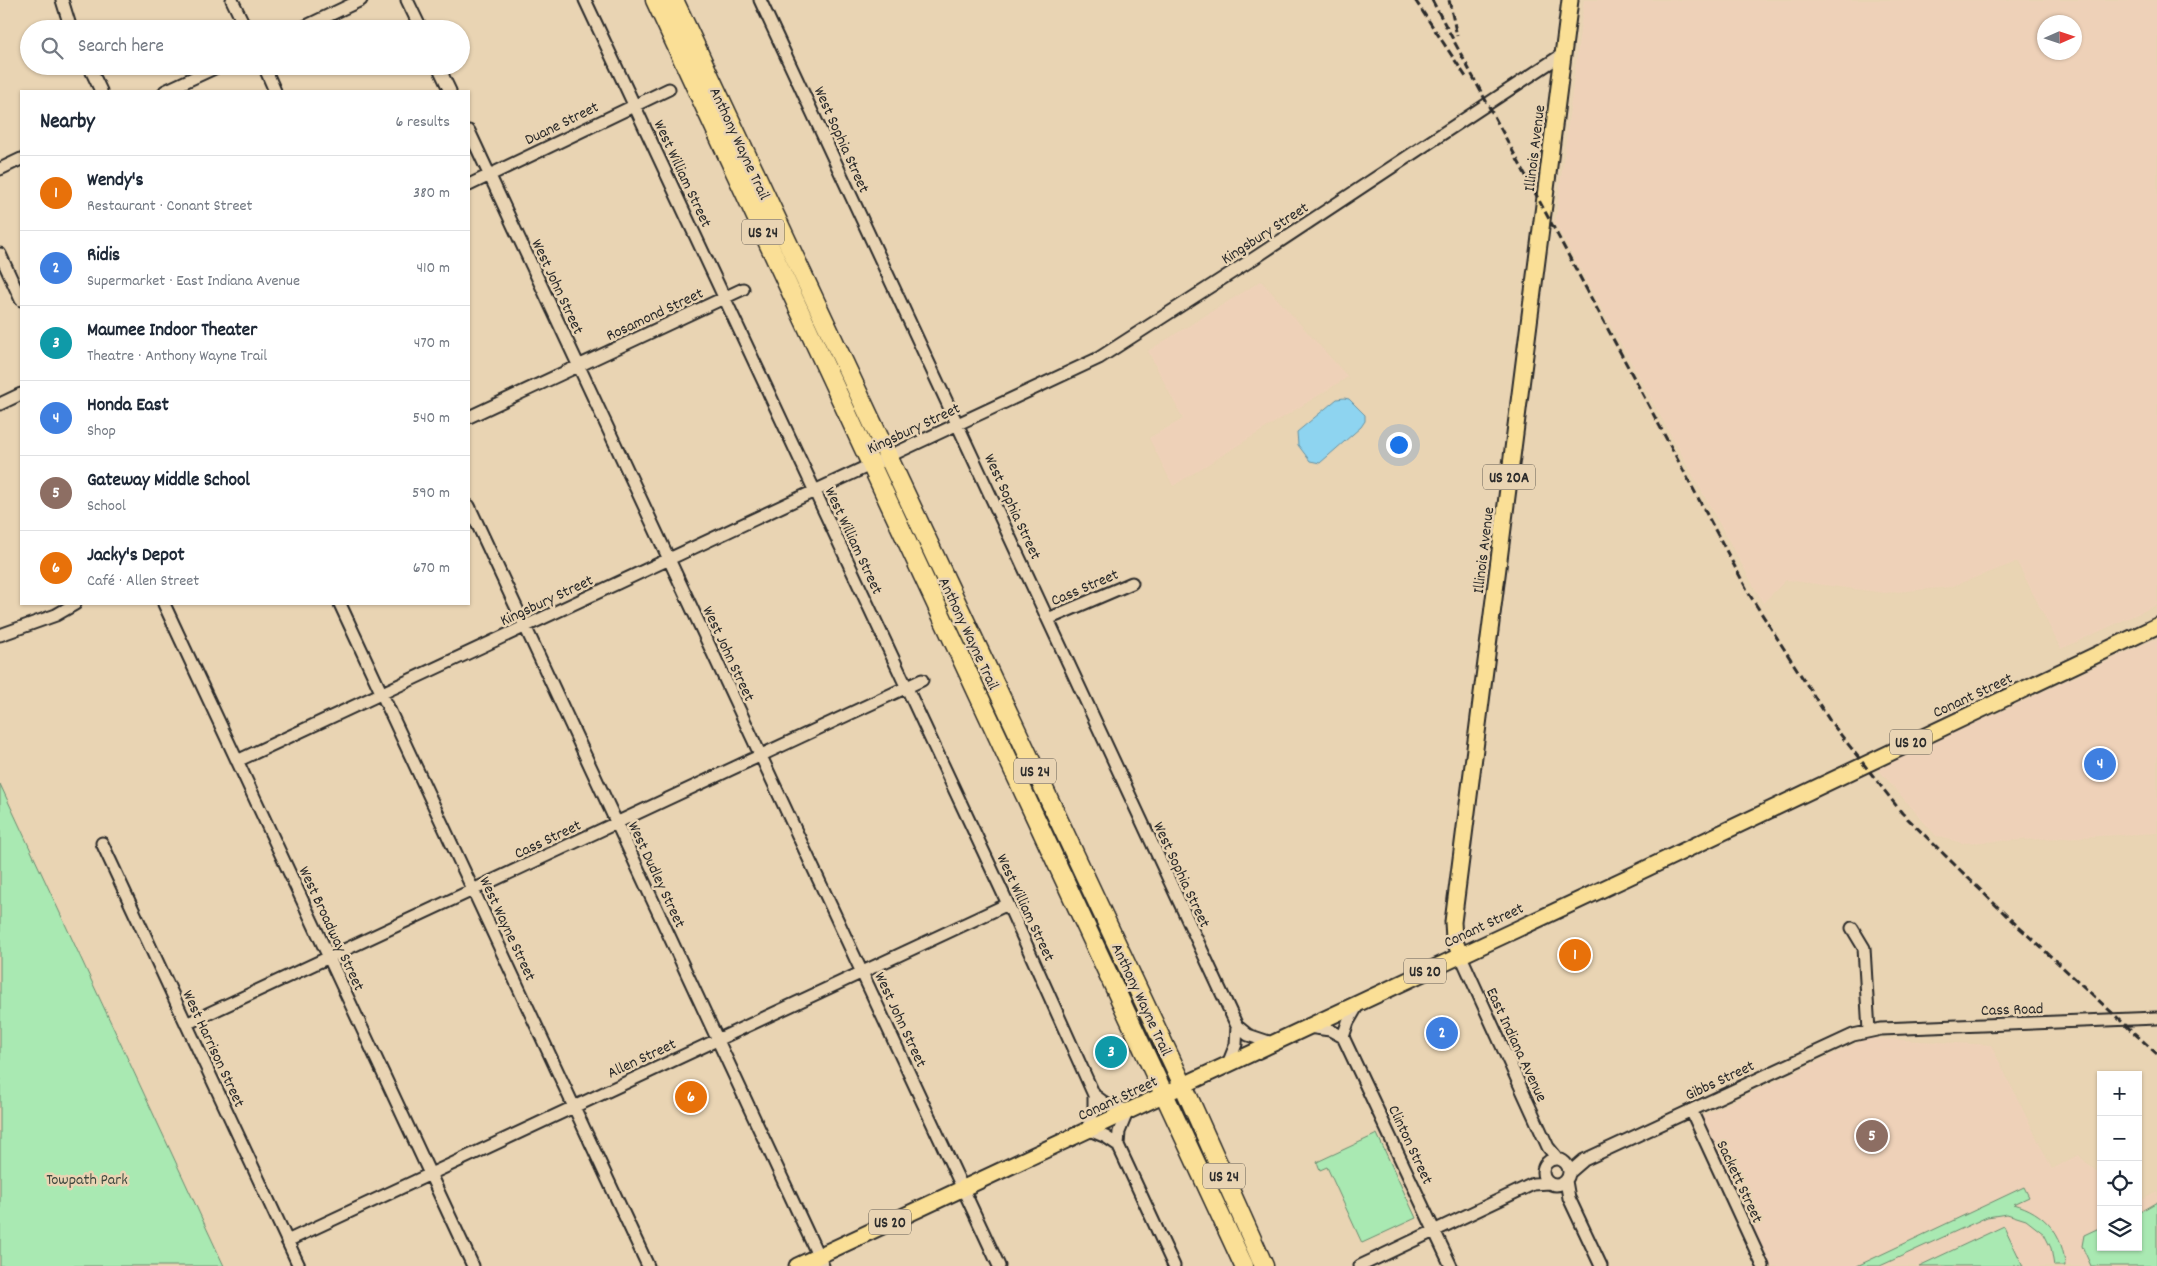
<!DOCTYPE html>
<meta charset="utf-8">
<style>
:root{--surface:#fff;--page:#f6f6f7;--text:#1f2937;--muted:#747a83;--line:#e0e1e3;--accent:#c8321e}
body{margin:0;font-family:Dekko,sans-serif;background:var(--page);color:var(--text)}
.controls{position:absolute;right:15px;bottom:15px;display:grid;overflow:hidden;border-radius:0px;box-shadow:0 1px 4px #0004}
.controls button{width:45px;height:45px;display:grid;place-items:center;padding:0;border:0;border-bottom:1px solid var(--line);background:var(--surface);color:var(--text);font:25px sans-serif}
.compass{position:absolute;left:2037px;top:15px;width:45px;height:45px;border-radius:50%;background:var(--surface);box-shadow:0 1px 4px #0004;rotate:87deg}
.you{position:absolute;left:1398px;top:444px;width:18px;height:18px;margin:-12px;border:4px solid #fff;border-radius:50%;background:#1a73e8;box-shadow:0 0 0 8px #1a73e833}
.badge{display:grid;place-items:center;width:32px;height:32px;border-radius:50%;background:var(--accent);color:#fff;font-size:16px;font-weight:700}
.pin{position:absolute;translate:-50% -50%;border:2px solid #fff;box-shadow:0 1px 5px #0006}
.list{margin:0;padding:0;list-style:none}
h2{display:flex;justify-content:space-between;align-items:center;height:65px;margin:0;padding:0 20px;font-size:21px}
h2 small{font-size:16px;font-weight:400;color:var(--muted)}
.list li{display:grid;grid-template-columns:32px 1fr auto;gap:15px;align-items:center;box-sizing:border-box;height:75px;padding:0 20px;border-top:1px solid var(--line)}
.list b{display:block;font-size:19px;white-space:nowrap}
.list p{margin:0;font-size:16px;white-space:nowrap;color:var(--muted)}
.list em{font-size:16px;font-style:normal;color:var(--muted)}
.icon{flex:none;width:28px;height:28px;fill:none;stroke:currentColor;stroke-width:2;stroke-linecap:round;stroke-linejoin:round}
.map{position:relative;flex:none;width:2157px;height:1266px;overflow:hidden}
.search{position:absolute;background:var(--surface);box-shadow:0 1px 4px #0004;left:20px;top:20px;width:450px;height:55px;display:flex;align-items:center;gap:12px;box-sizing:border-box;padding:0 18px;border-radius:28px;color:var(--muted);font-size:19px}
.panel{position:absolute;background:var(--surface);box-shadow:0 1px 4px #0004;left:20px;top:90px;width:450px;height:515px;border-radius:0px}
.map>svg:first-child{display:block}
.built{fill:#eed1b8;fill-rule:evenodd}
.green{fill:#a9e9b2;stroke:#6a8a6e}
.water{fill:#8ed4f0;stroke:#6690a1}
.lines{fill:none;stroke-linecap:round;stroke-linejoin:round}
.minor-casing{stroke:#2b2b2b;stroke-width:15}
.major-casing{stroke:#2b2b2b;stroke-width:19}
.highway-casing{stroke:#2b2b2b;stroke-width:21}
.minor{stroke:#e9d4b3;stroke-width:11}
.major{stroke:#fadf96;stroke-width:15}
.highway{stroke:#fadf96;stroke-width:18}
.rail{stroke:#2b2b2b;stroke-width:3;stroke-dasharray:8 4;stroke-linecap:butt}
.labels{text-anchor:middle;stroke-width:5;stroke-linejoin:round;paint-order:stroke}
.shield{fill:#e9d4b3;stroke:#645e54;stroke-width:1}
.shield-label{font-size:15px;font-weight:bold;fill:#2b2b2b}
.street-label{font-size:16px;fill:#2b2b2b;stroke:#e9d4b3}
.park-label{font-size:16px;fill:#3e483f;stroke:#e9d4b3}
</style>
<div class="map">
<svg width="2157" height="1266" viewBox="0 0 2157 1266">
<rect width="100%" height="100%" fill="#e9d4b3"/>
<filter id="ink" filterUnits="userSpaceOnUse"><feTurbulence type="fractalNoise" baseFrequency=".02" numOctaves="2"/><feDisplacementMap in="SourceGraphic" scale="10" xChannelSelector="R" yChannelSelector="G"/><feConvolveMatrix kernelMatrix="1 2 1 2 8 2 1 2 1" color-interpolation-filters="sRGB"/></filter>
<g filter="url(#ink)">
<!-- built -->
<path class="built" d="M1584,0H2157V605L2061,649L2017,562L1950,587L1885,593L1786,580L1763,603L1555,224ZM2074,22V52H2044V22Z
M1261,281L1348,377L1173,486L1149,438L1183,419L1148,351Z
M2157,638V833L1962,843L1936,836L1878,769Z
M1868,1038L1991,1045L2052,1169L2078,1155L2101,1176V1247H2138V1202L2157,1192V1266H1771L1700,1117Z"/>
<!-- green -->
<path class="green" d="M0,784L224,1266H0Z
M1377,1134L1416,1218L1362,1243L1327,1167L1320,1170L1317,1162Z
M2024,1187L2029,1197L2014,1204C2044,1212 2064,1235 2065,1266H2054L2051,1248L2044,1234L2026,1220L2007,1214L1987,1217L1880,1266H1857Z
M2157,1202V1266H2091L2082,1246L2084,1235L2101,1227V1247H2138V1213Z
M2004,1226L2023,1266H1919Z"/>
<!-- water -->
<path class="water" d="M1344,398L1349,399L1365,415V421L1361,427L1320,463L1310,461L1298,445L1297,432L1337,399Z"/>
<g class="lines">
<defs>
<path id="minor" d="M62,0L71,29
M232,0L246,29
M407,0L421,29
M585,0L1008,904L1094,1095V1109L1087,1129L1106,1137L1118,1145
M760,0L1237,1026L1248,1035L1272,1043
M300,29L361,0
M89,66L101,91
M264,66L275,91
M438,66L450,91
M165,91L219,66
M469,131L999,1266
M0,169L21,159
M469,185L669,89
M0,254L21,300
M0,404L21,394
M469,417L743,289
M469,506L823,1266
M164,604L473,1266
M340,604L648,1266
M1048,619L1132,583
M0,635L56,615L75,604
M237,761L1099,358L1256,257L1563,54
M102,843L299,1266
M1852,928L1864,948L1869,1031
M1460,954L1548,1147L1557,1158
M186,1024L922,680
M1308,1027L1330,1030L1343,1037L1451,1266
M1343,1037L1348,1022L1359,1003
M1228,1064L1236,1044L1237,1026
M1094,1095L1106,1104L1128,1110L1119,1132L1118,1145L1174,1266
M1691,1110L1763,1266
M1543 1172a13 13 0 1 1 26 0a13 13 0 1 1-26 0Z
M1569,1173L1584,1160L1853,1035L1881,1029L2157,1018
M1566,1181L1569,1198L1601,1266
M287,1241L1008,904
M1360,1266L1533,1184L1549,1183"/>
<path id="major" d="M1460,954L1454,939L1453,922L1570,0
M797,1266L1637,873L2157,626"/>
<path id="highway" d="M655,0L1244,1266
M674,0L1183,1085L1264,1266"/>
</defs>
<!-- minor casing -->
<use href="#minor" class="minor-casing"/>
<!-- major casing -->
<use href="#major" class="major-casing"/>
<!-- highway casing -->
<use href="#highway" class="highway-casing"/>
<!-- minor -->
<use href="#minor" class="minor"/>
<!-- major -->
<use href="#major" class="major"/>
<!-- highway -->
<use href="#highway" class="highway"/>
<!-- rail -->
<path class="rail" d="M1415,0L1466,77
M1432,0L1751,597L1830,721L1902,813L2009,918L2157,1054
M1449,0L1457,36"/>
</g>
</g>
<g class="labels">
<!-- shield labels -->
<g class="shield">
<rect x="742" y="219.5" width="42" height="25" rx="4"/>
<rect x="1483" y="464.5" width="52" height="25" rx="4"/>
<rect x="1890" y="729.5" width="42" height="25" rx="4"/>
<rect x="1014" y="758.5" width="42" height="25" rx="4"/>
<rect x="1404" y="958.5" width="42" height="25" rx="4"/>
<rect x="1203" y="1163.5" width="42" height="25" rx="4"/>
<rect x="869" y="1209.5" width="42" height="25" rx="4"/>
</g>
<g class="shield-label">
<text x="763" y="237">US 24</text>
<text x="1509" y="482">US 20A</text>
<text x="1911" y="747">US 20</text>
<text x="1035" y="776">US 24</text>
<text x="1425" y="976">US 20</text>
<text x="1224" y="1181">US 24</text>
<text x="890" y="1227">US 20</text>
</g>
<!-- street labels -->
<g class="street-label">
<text transform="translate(561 122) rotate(-26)" y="6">Duane Street</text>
<text transform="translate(843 139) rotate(66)" y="6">West Sophia Street</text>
<text transform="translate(741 143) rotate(65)" y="6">Anthony Wayne Trail</text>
<text transform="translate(1533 148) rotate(-83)" y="6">Illinois Avenue</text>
<text transform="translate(684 173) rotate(65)" y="6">West William Street</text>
<text transform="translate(1264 232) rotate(-33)" y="6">Kingsbury Street</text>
<text transform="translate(559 286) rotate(65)" y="6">West John Street</text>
<text transform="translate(654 313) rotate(-25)" y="6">Rosamond Street</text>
<text transform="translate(913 427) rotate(-25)" y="6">Kingsbury Street</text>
<text transform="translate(1014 506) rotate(65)" y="6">West Sophia Street</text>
<text transform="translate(855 540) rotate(65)" y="6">West William Street</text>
<text transform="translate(1482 550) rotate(-83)" y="6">Illinois Avenue</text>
<text transform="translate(1084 586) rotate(-23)" y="6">Cass Street</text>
<text transform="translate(546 599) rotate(-25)" y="6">Kingsbury Street</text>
<text transform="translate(970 633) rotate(65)" y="6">Anthony Wayne Trail</text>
<text transform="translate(730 653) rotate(65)" y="6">West John Street</text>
<text transform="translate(1972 694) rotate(-25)" y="6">Conant Street</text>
<text transform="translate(547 838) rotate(-25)" y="6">Cass Street</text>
<text transform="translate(658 874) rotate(65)" y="6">West Dudley Street</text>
<text transform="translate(1183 874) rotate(65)" y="6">West Sophia Street</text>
<text transform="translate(1027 907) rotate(65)" y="6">West William Street</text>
<text transform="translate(1483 924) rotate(-25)" y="6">Conant Street</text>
<text transform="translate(333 928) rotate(65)" y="6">West Broadway Street</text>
<text transform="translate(509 928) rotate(65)" y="6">West Wayne Street</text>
<text transform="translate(1143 999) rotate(65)" y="6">Anthony Wayne Trail</text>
<text transform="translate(2012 1008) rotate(-2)" y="6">Cass Road</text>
<text transform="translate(902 1019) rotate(65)" y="6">West John Street</text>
<text transform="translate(1518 1044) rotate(65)" y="6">East Indiana Avenue</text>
<text transform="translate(215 1048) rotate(65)" y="6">West Harrison Street</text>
<text transform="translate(641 1057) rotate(-25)" y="6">Allen Street</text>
<text transform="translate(1719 1079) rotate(-25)" y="6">Gibbs Street</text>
<text transform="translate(1117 1097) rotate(-25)" y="6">Conant Street</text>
<text transform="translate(1412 1144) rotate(65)" y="6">Clinton Street</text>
<text transform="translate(1741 1181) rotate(65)" y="6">Sackett Street</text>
</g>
<!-- park labels -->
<g class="park-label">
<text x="87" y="1184">Towpath Park</text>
</g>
</g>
</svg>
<div class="controls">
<button>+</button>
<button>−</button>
<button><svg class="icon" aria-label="locate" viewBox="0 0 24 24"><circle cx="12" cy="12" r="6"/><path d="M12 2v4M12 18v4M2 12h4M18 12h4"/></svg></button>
<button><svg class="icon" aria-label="layers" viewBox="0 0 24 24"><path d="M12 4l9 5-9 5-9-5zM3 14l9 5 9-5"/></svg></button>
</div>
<svg class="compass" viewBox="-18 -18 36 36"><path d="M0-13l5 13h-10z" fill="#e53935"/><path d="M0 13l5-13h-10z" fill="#747a83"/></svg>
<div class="you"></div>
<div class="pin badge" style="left:1575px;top:955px;background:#e8710a">1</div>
<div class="pin badge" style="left:1442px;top:1033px;background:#3f7fe0">2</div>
<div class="pin badge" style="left:1111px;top:1052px;background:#0f9aa8">3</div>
<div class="pin badge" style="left:2100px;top:764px;background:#3f7fe0">4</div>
<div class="pin badge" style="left:1872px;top:1136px;background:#8d6e63">5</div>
<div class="pin badge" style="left:691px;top:1097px;background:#e8710a">6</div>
<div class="search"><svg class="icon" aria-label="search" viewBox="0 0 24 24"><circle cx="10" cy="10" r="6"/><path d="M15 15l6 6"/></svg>Search here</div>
<section class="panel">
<h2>Nearby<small>6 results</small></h2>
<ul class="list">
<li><span class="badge" style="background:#e8710a">1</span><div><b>Wendy's</b><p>Restaurant · Conant Street</p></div><em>380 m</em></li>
<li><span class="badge" style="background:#3f7fe0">2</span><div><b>Ridis</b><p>Supermarket · East Indiana Avenue</p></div><em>410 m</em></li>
<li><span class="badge" style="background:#0f9aa8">3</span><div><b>Maumee Indoor Theater</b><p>Theatre · Anthony Wayne Trail</p></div><em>470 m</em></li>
<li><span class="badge" style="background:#3f7fe0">4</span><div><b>Honda East</b><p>Shop</p></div><em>540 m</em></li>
<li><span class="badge" style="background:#8d6e63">5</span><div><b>Gateway Middle School</b><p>School</p></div><em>590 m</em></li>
<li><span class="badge" style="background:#e8710a">6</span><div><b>Jacky's Depot</b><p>Café · Allen Street</p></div><em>670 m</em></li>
</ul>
</section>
</div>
